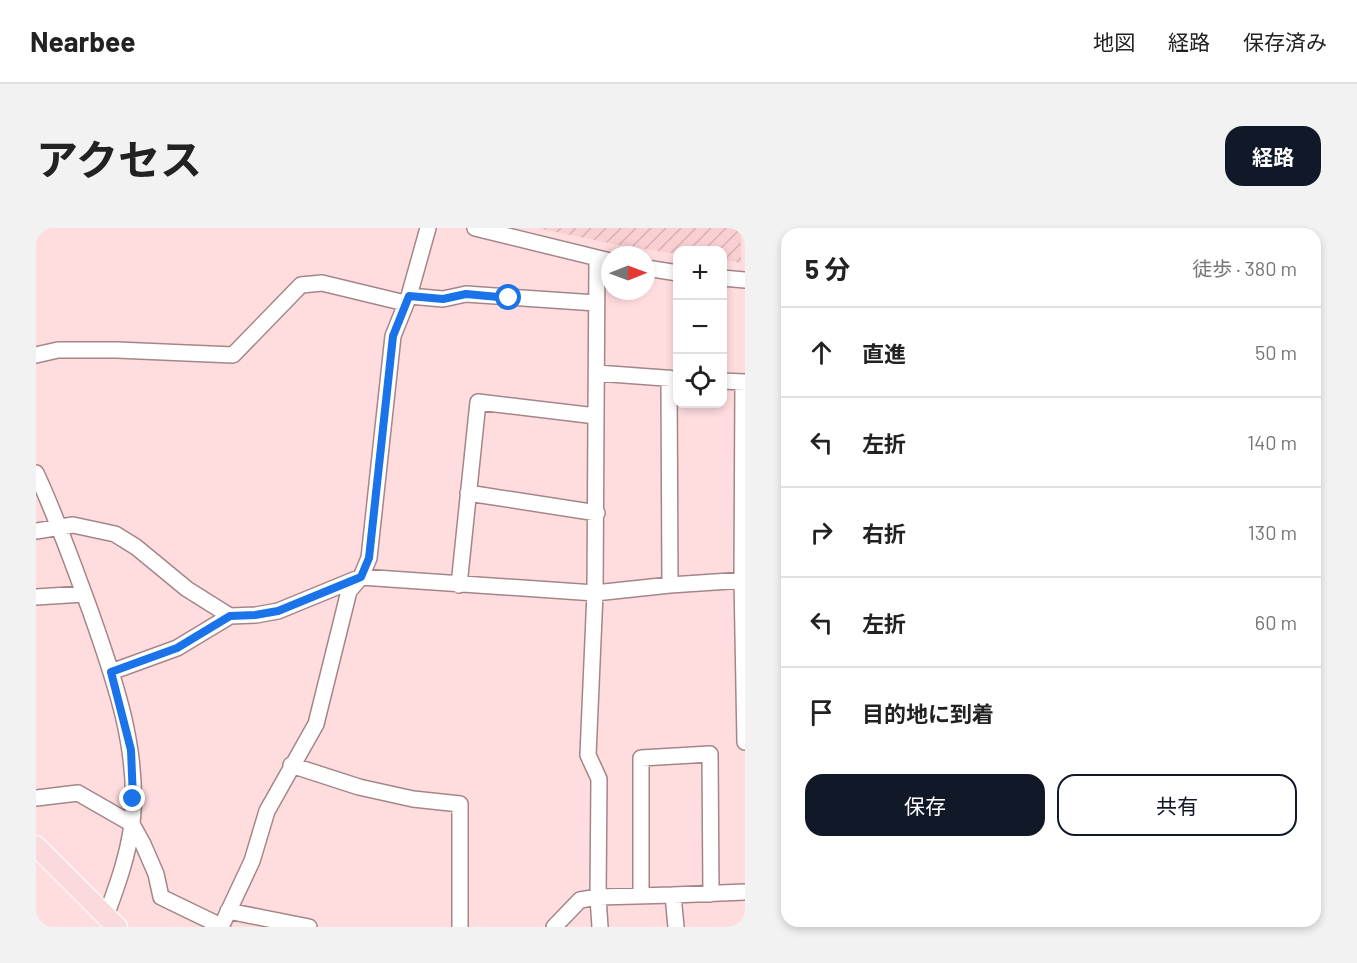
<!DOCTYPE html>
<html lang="ja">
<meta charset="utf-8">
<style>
:root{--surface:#fff;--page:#f2f2f2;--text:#222;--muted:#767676;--line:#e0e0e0;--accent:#111827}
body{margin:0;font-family:Barlow,"Noto Sans JP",sans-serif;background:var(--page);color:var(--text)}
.controls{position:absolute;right:18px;top:18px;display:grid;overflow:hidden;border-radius:12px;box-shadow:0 3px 9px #0003}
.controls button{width:54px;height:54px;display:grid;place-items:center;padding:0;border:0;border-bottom:2px solid var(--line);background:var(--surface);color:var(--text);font:30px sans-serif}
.compass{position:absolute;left:565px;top:18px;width:54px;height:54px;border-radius:50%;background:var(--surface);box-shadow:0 3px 9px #0003;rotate:89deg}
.stop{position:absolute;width:18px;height:18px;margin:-14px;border:4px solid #1a73e8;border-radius:50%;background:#fff}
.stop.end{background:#1a73e8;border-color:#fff;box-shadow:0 2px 6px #0008}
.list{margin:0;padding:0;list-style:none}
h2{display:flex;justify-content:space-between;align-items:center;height:78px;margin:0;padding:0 24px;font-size:26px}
h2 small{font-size:20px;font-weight:400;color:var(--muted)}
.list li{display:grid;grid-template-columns:39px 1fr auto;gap:18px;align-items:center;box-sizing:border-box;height:90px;padding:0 24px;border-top:2px solid var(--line)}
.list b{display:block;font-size:22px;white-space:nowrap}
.list em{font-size:20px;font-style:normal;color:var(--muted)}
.actions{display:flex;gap:12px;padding:18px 24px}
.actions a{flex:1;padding:14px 0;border:2px solid var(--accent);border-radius:18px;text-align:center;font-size:21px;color:var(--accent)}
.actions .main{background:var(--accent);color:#fff}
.icon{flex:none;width:33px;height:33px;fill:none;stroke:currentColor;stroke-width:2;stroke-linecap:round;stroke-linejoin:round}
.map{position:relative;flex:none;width:709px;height:699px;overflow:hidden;border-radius:18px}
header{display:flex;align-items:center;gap:36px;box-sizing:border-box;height:84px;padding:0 30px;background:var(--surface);border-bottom:2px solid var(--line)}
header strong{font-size:28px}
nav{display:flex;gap:33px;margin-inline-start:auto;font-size:21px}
.intro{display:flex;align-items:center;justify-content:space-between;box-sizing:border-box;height:144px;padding:0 36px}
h1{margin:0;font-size:42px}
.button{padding:15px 27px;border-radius:18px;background:var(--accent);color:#fff;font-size:21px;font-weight:700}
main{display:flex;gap:36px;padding:0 36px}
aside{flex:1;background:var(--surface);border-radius:18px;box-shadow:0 3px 9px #0003}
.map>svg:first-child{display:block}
.industrial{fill:url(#industrial-furrows)}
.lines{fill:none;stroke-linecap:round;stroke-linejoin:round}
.minor-casing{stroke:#a58688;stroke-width:18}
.major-casing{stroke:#fff;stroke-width:22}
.minor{stroke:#fff;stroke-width:15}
.major{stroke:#fadadc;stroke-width:20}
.route{stroke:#1a73e8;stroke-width:8}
</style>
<header>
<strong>Nearbee</strong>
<nav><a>地図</a><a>経路</a><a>保存済み</a></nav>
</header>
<div class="intro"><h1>アクセス</h1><a class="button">経路</a></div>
<main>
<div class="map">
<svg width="709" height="699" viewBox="0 0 709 699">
<defs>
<pattern id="industrial-furrows" width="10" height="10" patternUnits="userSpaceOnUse" patternTransform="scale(1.5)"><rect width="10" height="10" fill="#f9cfd2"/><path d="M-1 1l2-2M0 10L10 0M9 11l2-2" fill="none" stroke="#d6b2b5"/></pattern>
</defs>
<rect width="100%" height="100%" fill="#ffdddf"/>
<!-- industrial -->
<path class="industrial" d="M501,0H705V35L687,32L686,22H642L641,26L582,17Z"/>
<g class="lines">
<defs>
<path id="minor" d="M439,0L574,33
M610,40L642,45
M686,50L709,52
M373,68L407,71L430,66L560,75
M0,127L22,122H81L197,127L265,57L286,55L369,75
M561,145L642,151
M633,150L634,357
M686,153L709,154
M707,154L706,352L709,514
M560,188L561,31
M0,245C21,290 37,336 54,382C78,450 104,522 96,596C92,628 81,658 70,688
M432,265L561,285
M0,303L37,297L79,306L100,319L151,361L194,388
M423,357L442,174L560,188L559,365L552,527L563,551L562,669L564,699
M0,369L48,366
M75,444L141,420L194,388L220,387L242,383L325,349L559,365L634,357L709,352
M255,537L323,559L377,571L424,576V699
M0,570L42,565L96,596L107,616L120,646L125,669L185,698
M605,667V530L674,526L675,666
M192,683L273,699
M185,699L216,633L231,583L280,496L313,363L325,349L333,330L357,108L373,68L392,0
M518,699L544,672L562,669L637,667
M640,699L637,667L709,664"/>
<path id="major" d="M0,618L81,699"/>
</defs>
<!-- minor casing -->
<use href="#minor" class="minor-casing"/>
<!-- major casing -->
<use href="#major" class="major-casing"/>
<!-- minor -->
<use href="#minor" class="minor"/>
<!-- major -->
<use href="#major" class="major"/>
</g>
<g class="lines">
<!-- route -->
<path class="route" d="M97,571L95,522L75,444L141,420L194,388L219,387L242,383L325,349L333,330L357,108L373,68L407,71L430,66L473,70"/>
</g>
</svg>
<div class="controls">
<button>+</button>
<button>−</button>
<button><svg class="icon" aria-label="locate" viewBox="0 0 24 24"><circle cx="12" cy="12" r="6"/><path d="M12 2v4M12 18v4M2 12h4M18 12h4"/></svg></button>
</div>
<svg class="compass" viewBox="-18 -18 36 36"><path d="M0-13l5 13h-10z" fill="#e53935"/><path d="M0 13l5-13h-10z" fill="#767676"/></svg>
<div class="stop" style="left:473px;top:70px"></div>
<div class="stop end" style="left:97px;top:571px"></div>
</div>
<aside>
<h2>5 分<small>徒歩 · 380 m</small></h2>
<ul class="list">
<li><svg class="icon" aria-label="ahead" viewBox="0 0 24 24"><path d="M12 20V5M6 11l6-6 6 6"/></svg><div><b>直進</b></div><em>50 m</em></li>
<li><svg class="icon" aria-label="left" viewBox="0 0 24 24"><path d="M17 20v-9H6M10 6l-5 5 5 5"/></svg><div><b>左折</b></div><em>140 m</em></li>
<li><svg class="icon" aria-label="right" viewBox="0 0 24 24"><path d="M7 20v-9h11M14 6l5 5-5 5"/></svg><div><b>右折</b></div><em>130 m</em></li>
<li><svg class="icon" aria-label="left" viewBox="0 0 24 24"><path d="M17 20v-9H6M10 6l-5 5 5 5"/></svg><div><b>左折</b></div><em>60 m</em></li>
<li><svg class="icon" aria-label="arrive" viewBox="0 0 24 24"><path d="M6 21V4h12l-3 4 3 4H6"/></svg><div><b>目的地に到着</b></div></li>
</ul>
<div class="actions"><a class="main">保存</a><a>共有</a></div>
</aside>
</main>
